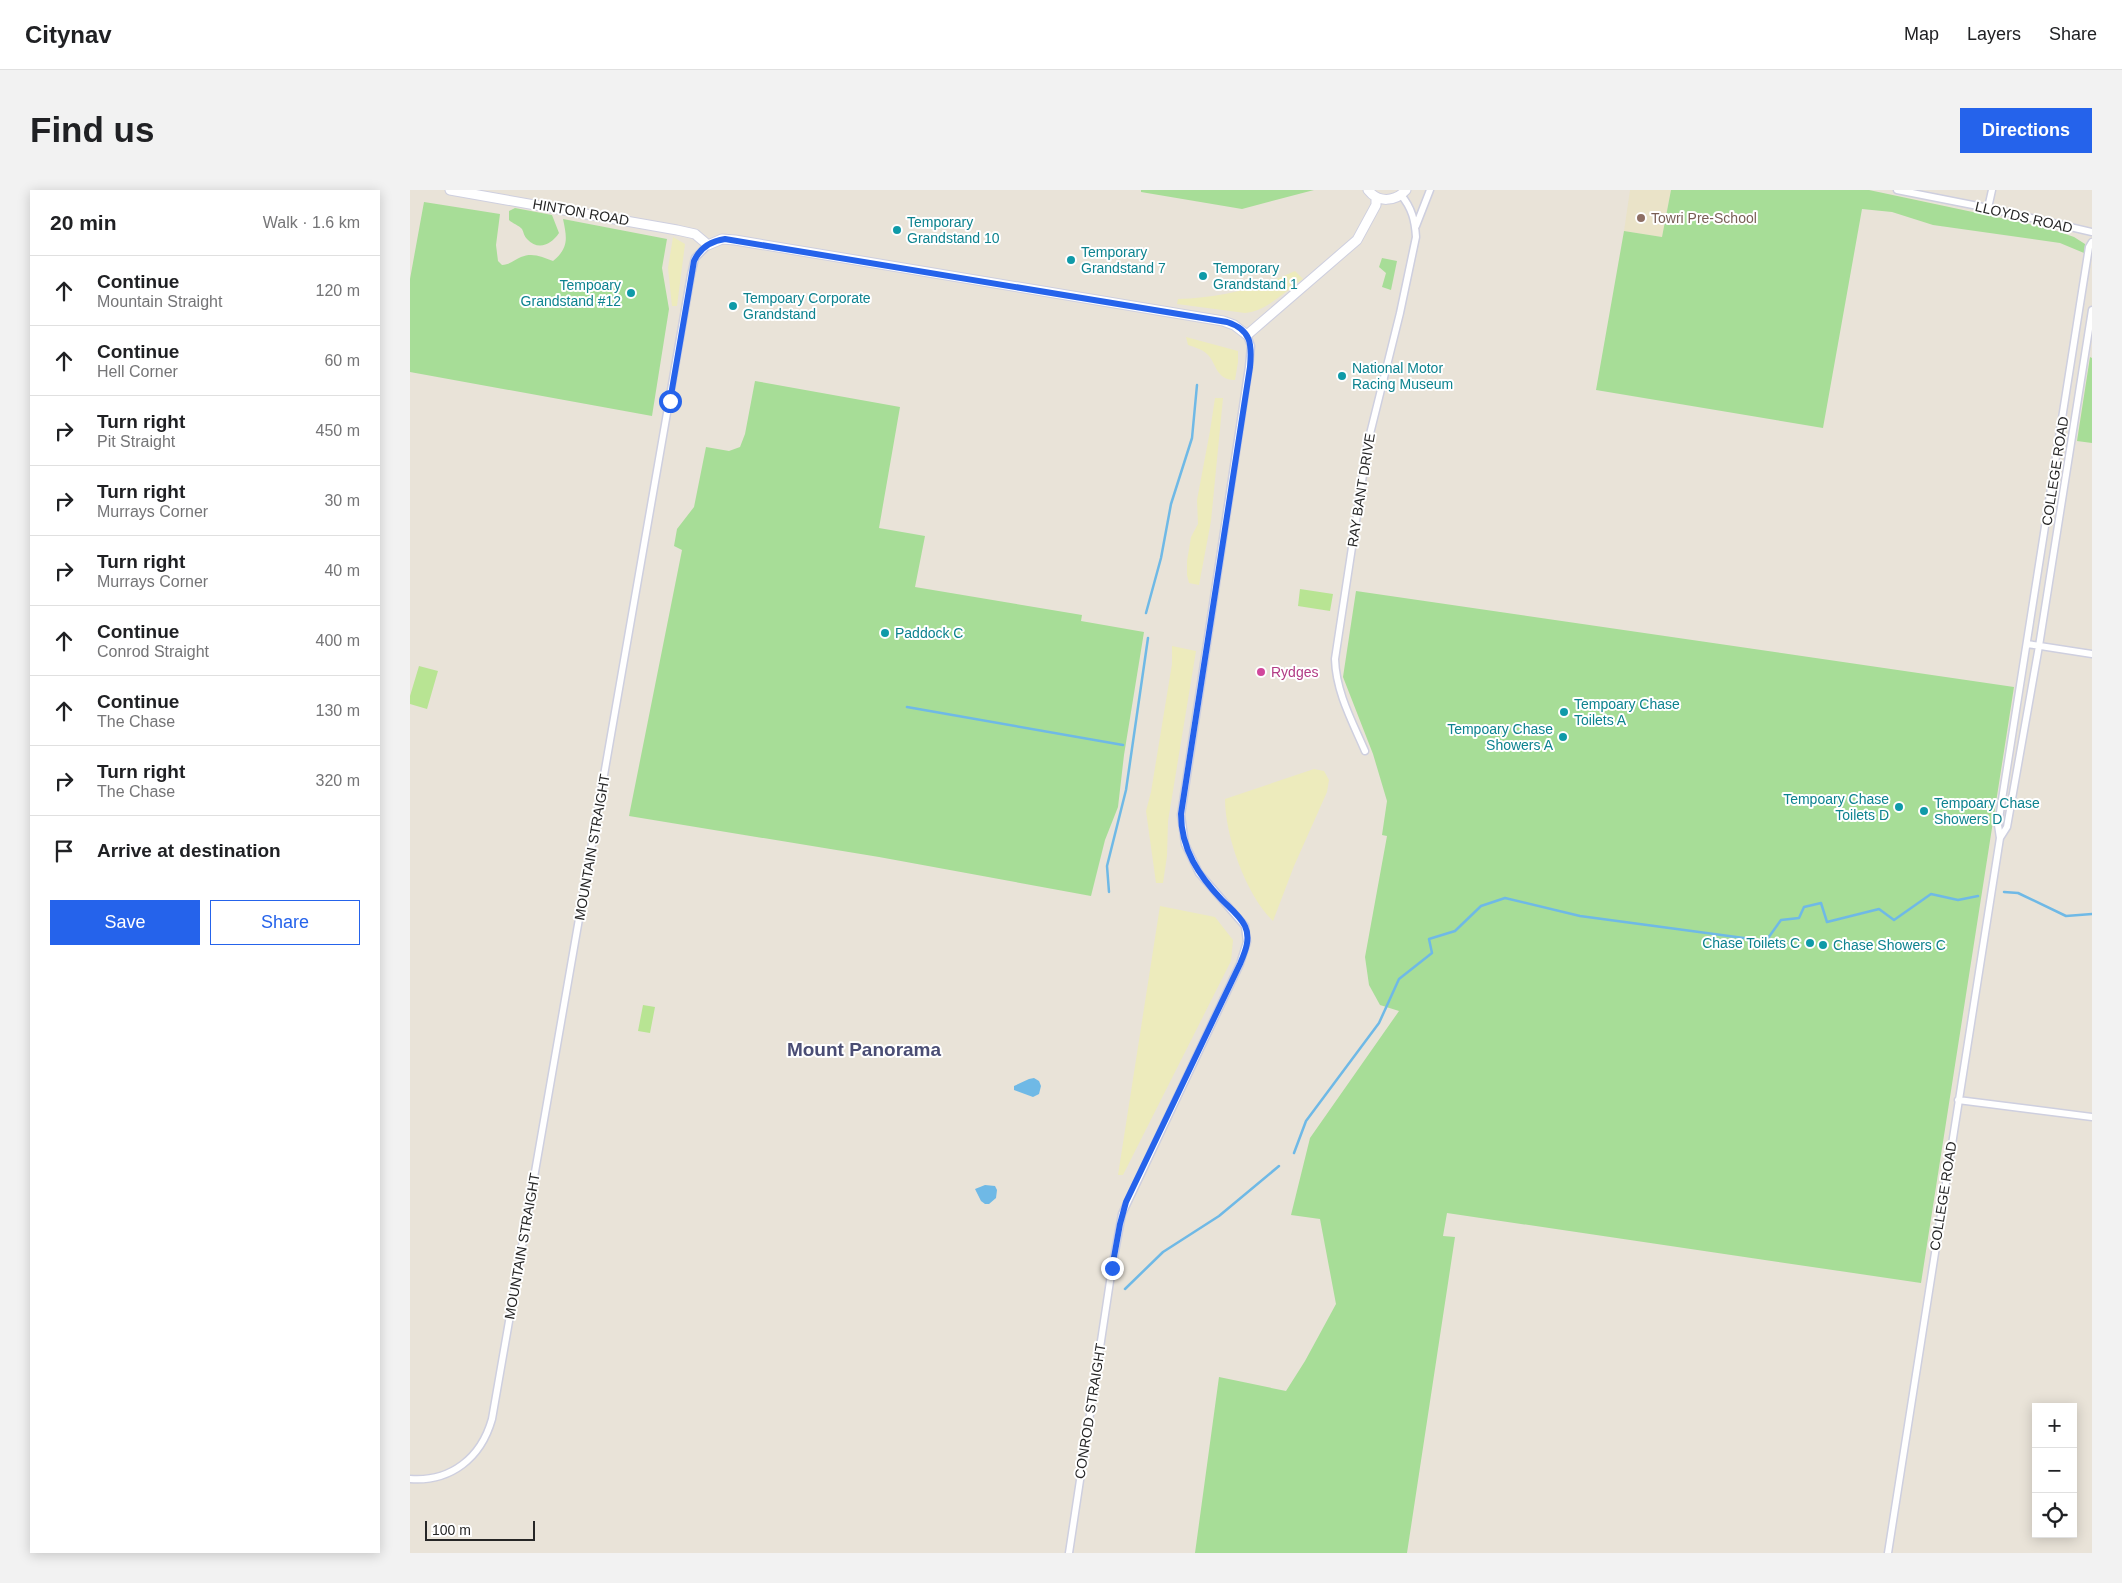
<!DOCTYPE html>
<meta charset="utf-8">
<style>
:root{--surface:#fff;--page:#f2f2f2;--text:#202124;--muted:#757577;--line:#e0e0e0;--accent:#2563eb}
body{margin:0;font-family:Arial,sans-serif;background:var(--page);color:var(--text)}
.controls{position:absolute;right:15px;bottom:15px;display:grid;overflow:hidden;border-radius:0px;box-shadow:0 2px 12px #0003}
.controls button{width:45px;height:45px;display:grid;place-items:center;padding:0;border:0;border-bottom:1px solid var(--line);background:var(--surface);color:var(--text);font:25px sans-serif}
.scale{position:absolute;left:15px;bottom:12px;width:110px;box-sizing:border-box;padding-left:5px;border:2px solid #262626;border-top:0;font-size:14px;line-height:18px;white-space:nowrap;color:#262626;-webkit-text-stroke:4px #fff;paint-order:stroke}
.stop{position:absolute;width:15px;height:15px;margin:-11px;border:4px solid #2563eb;border-radius:50%;background:#fff}
.stop.end{background:#2563eb;border-color:#fff;box-shadow:0 1px 5px #0008}
.list{margin:0;padding:0;list-style:none}
h2{display:flex;justify-content:space-between;align-items:center;height:65px;margin:0;padding:0 20px;font-size:21px}
h2 small{font-size:16px;font-weight:400;color:var(--muted)}
.list li{display:grid;grid-template-columns:32px 1fr auto;gap:15px;align-items:center;box-sizing:border-box;height:70px;padding:0 20px;border-top:1px solid var(--line)}
.list b{display:block;font-size:19px;white-space:nowrap}
.list p{margin:0;font-size:16px;white-space:nowrap;color:var(--muted)}
.list em{font-size:16px;font-style:normal;color:var(--muted)}
.actions{display:flex;gap:10px;padding:15px 20px}
.actions a{flex:1;padding:11px 0;border:1px solid var(--accent);border-radius:0px;text-align:center;font-size:18px;color:var(--accent)}
.actions .main{background:var(--accent);color:#fff}
.icon{flex:none;width:28px;height:28px;fill:none;stroke:currentColor;stroke-width:2;stroke-linecap:round;stroke-linejoin:round}
.map{position:relative;flex:none;width:1682px;height:1363px;overflow:hidden;border-radius:0px}
header{display:flex;align-items:center;gap:30px;box-sizing:border-box;height:70px;padding:0 25px;background:var(--surface);border-bottom:1px solid var(--line)}
header strong{font-size:24px}
nav{display:flex;gap:28px;margin-inline-start:auto;font-size:18px}
.intro{display:flex;align-items:center;justify-content:space-between;box-sizing:border-box;height:120px;padding:0 30px}
h1{margin:0;font-size:35px}
.button{padding:12px 22px;border-radius:0px;background:var(--accent);color:#fff;font-size:18px;font-weight:700}
main{display:flex;gap:30px;padding:0 30px}
aside{flex:1;background:var(--surface);border-radius:0px;box-shadow:0 2px 12px #0003}
.map>svg:first-child{display:block}
.education{fill:#eae3c8}
.green{fill:#a7dd97}
.sand{fill:#edebbc}
.pitch{fill:#b8e493}
.water{fill:#6fb9e6}
.lines{fill:none;stroke-linecap:round;stroke-linejoin:round}
.stream{stroke:#6fb9e6;stroke-width:2.5}
.street-casing{stroke:#cecfdf;stroke-width:9}
.secondary-casing{stroke:#cecfdf;stroke-width:11}
.street{stroke:#fff;stroke-width:6}
.secondary{stroke:#fff;stroke-width:9}
.route{stroke:#2563eb;stroke-width:6}
.education-dot{fill:#8d6e63;stroke:#fff;stroke-width:2}
.culture-dot{fill:#0f9aa8;stroke:#fff;stroke-width:2}
.hotel-dot{fill:#d1479c;stroke:#fff;stroke-width:2}
.labels{text-anchor:middle;stroke-width:4;stroke-linejoin:round;paint-order:stroke}
.street-label{font-size:14px;fill:#262626;stroke:#fff}
.education-label{font-size:14px;fill:#785e54;stroke:#fff;text-anchor:start}
.culture-label{font-size:14px;fill:#0d838f;stroke:#fff;text-anchor:start}
.hotel-label{font-size:14px;fill:#b23c85;stroke:#fff;text-anchor:start}
.district-label{font-size:19px;font-weight:bold;fill:#4a4d74;stroke:#fff}
</style>
<header>
<strong>Citynav</strong>
<nav><a>Map</a><a>Layers</a><a>Share</a></nav>
</header>
<div class="intro"><h1>Find us</h1><a class="button">Directions</a></div>
<main>
<aside>
<h2>20 min<small>Walk · 1.6 km</small></h2>
<ul class="list">
<li><svg class="icon" aria-label="ahead" viewBox="0 0 24 24"><path d="M12 20V5M6 11l6-6 6 6"/></svg><div><b>Continue</b><p>Mountain Straight</p></div><em>120 m</em></li>
<li><svg class="icon" aria-label="ahead" viewBox="0 0 24 24"><path d="M12 20V5M6 11l6-6 6 6"/></svg><div><b>Continue</b><p>Hell Corner</p></div><em>60 m</em></li>
<li><svg class="icon" aria-label="right" viewBox="0 0 24 24"><path d="M7 20v-9h11M14 6l5 5-5 5"/></svg><div><b>Turn right</b><p>Pit Straight</p></div><em>450 m</em></li>
<li><svg class="icon" aria-label="right" viewBox="0 0 24 24"><path d="M7 20v-9h11M14 6l5 5-5 5"/></svg><div><b>Turn right</b><p>Murrays Corner</p></div><em>30 m</em></li>
<li><svg class="icon" aria-label="right" viewBox="0 0 24 24"><path d="M7 20v-9h11M14 6l5 5-5 5"/></svg><div><b>Turn right</b><p>Murrays Corner</p></div><em>40 m</em></li>
<li><svg class="icon" aria-label="ahead" viewBox="0 0 24 24"><path d="M12 20V5M6 11l6-6 6 6"/></svg><div><b>Continue</b><p>Conrod Straight</p></div><em>400 m</em></li>
<li><svg class="icon" aria-label="ahead" viewBox="0 0 24 24"><path d="M12 20V5M6 11l6-6 6 6"/></svg><div><b>Continue</b><p>The Chase</p></div><em>130 m</em></li>
<li><svg class="icon" aria-label="right" viewBox="0 0 24 24"><path d="M7 20v-9h11M14 6l5 5-5 5"/></svg><div><b>Turn right</b><p>The Chase</p></div><em>320 m</em></li>
<li><svg class="icon" aria-label="arrive" viewBox="0 0 24 24"><path d="M6 21V4h12l-3 4 3 4H6"/></svg><div><b>Arrive at destination</b></div></li>
</ul>
<div class="actions"><a class="main">Save</a><a>Share</a></div>
</aside>
<div class="map">
<svg width="1682" height="1363" viewBox="0 0 1682 1363">
<rect width="100%" height="100%" fill="#e9e3d8"/>
<!-- education -->
<path class="education" d="M1220,0H1261L1252,47L1214,41Z"/>
<!-- green -->
<path class="green" d="M731,0H904L832,19L731,2Z
M1261,0H1459L1638,38L1664,47L1675,54L1674,63L1650,53L1523,35L1482,22L1452,19L1413,238L1186,200L1214,41L1252,47Z
M14,12L90,24L86,55L88,71L92,75C101,74 104,70 111,67C122,62 133,67 143,71C159,58 157,48 153,29L257,49L252,78L259,119L242,226L0,182V89Z
M105,18L142,25L149,43C141,55 128,61 117,49C114,46 114,43 112,39C110,36 102,33 99,30V21Z
M972,68L987,71L981,100L972,97L976,83L969,77Z
M1680,167L1682,168V253L1667,251Z
M345,191L490,217L469,338L515,346L505,397L672,425L671,431L734,442L714,565L708,617L695,650L681,706L469,667L219,626L272,360L264,356L267,339L284,317L296,257L319,261L330,257L335,244Z
M946,401L1604,497L1511,1093L1037,1023L1033,1046L1045,1047L997,1363H785L809,1187L876,1201L895,1171L926,1114L910,1029L881,1025L900,948L989,821L970,815L959,795L955,767L977,646L972,645L977,611L963,564L933,487Z"/>
<!-- sand -->
<path class="sand" d="M263,47L275,54L267,116H262L258,78Z
M885,81L893,89C875,101 857,121 835,123L767,114L768,109C810,108 847,99 885,81Z
M776,147L828,161V172L825,190C805,190 806,171 797,164C792,159 784,157 778,155Z
M805,208H813L801,331L789,395L779,393L777,385V371L781,347L788,334L787,310L800,241Z
M762,456L786,461L758,631L757,666L753,693H746L736,621L741,602L762,474Z
M904,579L914,581L919,590L917,602L884,676L863,731C836,705 815,646 815,609Z
M750,716L805,727L823,750L821,771L713,985H708Z"/>
<!-- pitch -->
<path class="pitch" d="M890,399L923,404L920,421L888,416Z
M9,476L28,481L17,519L0,514V506Z
M233,815L245,817L240,843L228,841Z"/>
<!-- water -->
<path class="water" d="M624,888L629,891L631,896L629,904L623,907L604,900V896L619,889Z
M575,995L585,996L587,1000L586,1008L579,1014H575L571,1011L565,999Z"/>
<g class="lines">
<!-- stream -->
<path class="stream" d="M736,423L751,368L761,314L782,248L787,195
M497,517L713,555
M699,702L697,676L716,600L738,448
M1594,702L1608,703L1656,726L1682,724
M884,963L896,931L969,833L989,789L1022,763L1019,749L1045,741L1071,716L1095,708L1170,726L1356,751L1371,730L1389,728L1394,717L1411,713L1417,732L1469,719L1484,730L1521,704L1548,710L1568,706
M715,1099L753,1062L809,1026L869,976"/>
<defs>
<path id="street" d="M1487,0L1578,18L1682,42
M1578,18L1582,0
M1006,36L1020,0
M1617,454L1682,464
M955,561C942,531 926,502 925,469L958,252L990,123L1006,47C1005,31 1002,18 991,5
M1590,648L1597,637L1629,456L1682,120
M1548,910L1682,927
M0,1289C41,1292 71,1268 82,1229L281,85L285,68L298,55
M659,1363L702,1078L712,1024L830,774L837,752L835,736L789,683L775,654L771,625L839,177L841,156L837,145
M1478,1363L1590,648L1588,635L1679,57L1682,52"/>
<path id="secondary" d="M40,0L267,40L285,44L298,55L312,49L325,50L813,131L824,135L837,145L947,50L966,15V8
M958,0C968,13 985,12 996,0"/>
</defs>
<!-- street casing -->
<use href="#street" class="street-casing"/>
<!-- secondary casing -->
<use href="#secondary" class="secondary-casing"/>
<!-- street -->
<use href="#street" class="street"/>
<!-- secondary -->
<use href="#secondary" class="secondary"/>
</g>
<g class="lines">
<!-- route -->
<path class="route" d="M260,211L284,71C290,58 301,51 315,49L817,132C842,140 842,155 840,177L771,624C771,659 789,686 812,710C820,718 830,726 835,736C841,749 835,762 830,774L716,1012L710,1034L702,1078"/>
</g>
<!-- markers -->
<circle class="education-dot" cx="1231" cy="28" r="5"/>
<g class="culture-dot">
<circle cx="487" cy="40" r="5"/>
<circle cx="661" cy="70" r="5"/>
<circle cx="793" cy="86" r="5"/>
<circle cx="221" cy="103" r="5"/>
<circle cx="323" cy="116" r="5"/>
<circle cx="932" cy="186" r="5"/>
<circle cx="475" cy="443" r="5"/>
<circle cx="1154" cy="522" r="5"/>
<circle cx="1153" cy="547" r="5"/>
<circle cx="1489" cy="617" r="5"/>
<circle cx="1514" cy="621" r="5"/>
<circle cx="1400" cy="753" r="5"/>
<circle cx="1413" cy="755" r="5"/>
</g>
<circle class="hotel-dot" cx="851" cy="482" r="5"/>
<g class="labels">
<!-- street labels -->
<g class="street-label">
<text transform="translate(171 22) rotate(10)" y="5">HINTON ROAD</text>
<text transform="translate(1614 27) rotate(13)" y="5">LLOYDS ROAD</text>
<text transform="translate(1645 281) rotate(-81)" y="5">COLLEGE ROAD</text>
<text transform="translate(951 300) rotate(-81)" y="5">RAY BANT DRIVE</text>
<text transform="translate(182 657) rotate(-80)" y="5">MOUNTAIN STRAIGHT</text>
<text transform="translate(1533 1006) rotate(-81)" y="5">COLLEGE ROAD</text>
<text transform="translate(112 1056) rotate(-80)" y="5">MOUNTAIN STRAIGHT</text>
<text transform="translate(680 1221) rotate(-81)" y="5">CONROD STRAIGHT</text>
</g>
<!-- education labels -->
<g class="education-label">
<text x="1241" y="33">Towri Pre-School</text>
</g>
<!-- culture labels -->
<g class="culture-label">
<text x="497" y="37">Temporary<tspan x="497" dy="16">Grandstand 10</tspan></text>
<text x="671" y="67">Temporary<tspan x="671" dy="16">Grandstand 7</tspan></text>
<text x="803" y="83">Temporary<tspan x="803" dy="16">Grandstand 1</tspan></text>
<text x="211" y="100" text-anchor="end">Tempoary<tspan x="211" dy="16">Grandstand #12</tspan></text>
<text x="333" y="113">Tempoary Corporate<tspan x="333" dy="16">Grandstand</tspan></text>
<text x="942" y="183">National Motor<tspan x="942" dy="16">Racing Museum</tspan></text>
<text x="485" y="448">Paddock C</text>
<text x="1164" y="519">Tempoary Chase<tspan x="1164" dy="16">Toilets A</tspan></text>
<text x="1143" y="544" text-anchor="end">Tempoary Chase<tspan x="1143" dy="16">Showers A</tspan></text>
<text x="1479" y="614" text-anchor="end">Tempoary Chase<tspan x="1479" dy="16">Toilets D</tspan></text>
<text x="1524" y="618">Tempoary Chase<tspan x="1524" dy="16">Showers D</tspan></text>
<text x="1390" y="758" text-anchor="end">Chase Toilets C</text>
<text x="1423" y="760">Chase Showers C</text>
</g>
<!-- hotel labels -->
<g class="hotel-label">
<text x="861" y="487">Rydges</text>
</g>
<!-- district labels -->
<g class="district-label">
<text x="454" y="866">Mount Panorama</text>
</g>
</g>
</svg>
<div class="controls">
<button>+</button>
<button>−</button>
<button><svg class="icon" aria-label="locate" viewBox="0 0 24 24"><circle cx="12" cy="12" r="6"/><path d="M12 2v4M12 18v4M2 12h4M18 12h4"/></svg></button>
</div>
<div class="scale">100 m</div>
<div class="stop" style="left:260px;top:211px"></div>
<div class="stop end" style="left:702px;top:1078px"></div>
</div>
</main>
